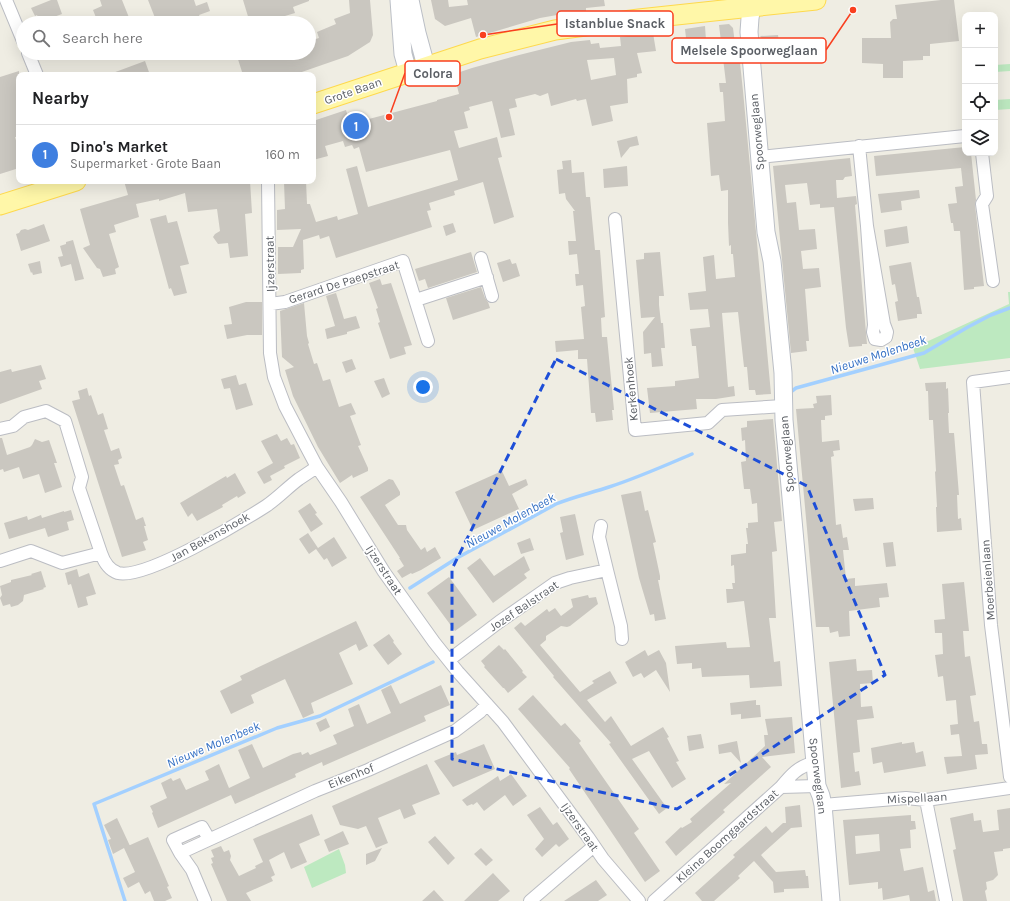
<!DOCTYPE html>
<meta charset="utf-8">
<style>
:root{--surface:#fff;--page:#f6f6f6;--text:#202124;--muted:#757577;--line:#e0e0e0;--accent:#f93f1f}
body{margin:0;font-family:Karla,sans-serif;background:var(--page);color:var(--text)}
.controls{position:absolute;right:12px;top:12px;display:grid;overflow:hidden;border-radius:8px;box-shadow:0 4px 16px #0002}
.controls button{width:36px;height:36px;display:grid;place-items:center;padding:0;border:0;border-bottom:1px solid var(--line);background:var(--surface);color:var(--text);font:20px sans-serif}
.you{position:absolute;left:423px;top:387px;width:14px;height:14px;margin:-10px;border:3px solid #fff;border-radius:50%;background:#1a73e8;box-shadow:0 0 0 6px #1a73e833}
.badge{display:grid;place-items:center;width:26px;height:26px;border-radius:50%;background:var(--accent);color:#fff;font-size:13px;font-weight:700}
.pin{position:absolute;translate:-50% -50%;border:2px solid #fff;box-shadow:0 1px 4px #0006}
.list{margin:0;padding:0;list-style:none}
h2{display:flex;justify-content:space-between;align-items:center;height:52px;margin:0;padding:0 16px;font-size:17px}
h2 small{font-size:13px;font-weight:400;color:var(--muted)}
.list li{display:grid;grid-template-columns:26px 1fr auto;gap:12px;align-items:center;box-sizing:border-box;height:60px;padding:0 16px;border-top:1px solid var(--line)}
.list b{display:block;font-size:15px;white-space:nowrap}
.list p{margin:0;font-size:13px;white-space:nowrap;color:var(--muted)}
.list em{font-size:13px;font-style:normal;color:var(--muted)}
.icon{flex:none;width:22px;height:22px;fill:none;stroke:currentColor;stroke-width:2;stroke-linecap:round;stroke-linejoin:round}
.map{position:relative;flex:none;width:1010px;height:901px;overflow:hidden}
.search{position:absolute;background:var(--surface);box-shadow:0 4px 16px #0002;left:16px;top:16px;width:300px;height:44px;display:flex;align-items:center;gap:10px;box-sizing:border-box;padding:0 14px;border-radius:22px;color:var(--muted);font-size:15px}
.panel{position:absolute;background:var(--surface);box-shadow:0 4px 16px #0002;left:16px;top:72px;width:300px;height:112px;border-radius:8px}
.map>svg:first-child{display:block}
.green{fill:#bde9c0}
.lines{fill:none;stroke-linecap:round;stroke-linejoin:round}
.stream{stroke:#a3d0ff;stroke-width:3.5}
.building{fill:#cac7c0;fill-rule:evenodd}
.street-casing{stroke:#bbbdc3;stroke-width:14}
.secondary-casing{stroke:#bbbfc6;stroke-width:19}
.primary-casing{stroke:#fed94d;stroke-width:21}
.street{stroke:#fff;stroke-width:12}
.secondary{stroke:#fff;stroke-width:17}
.primary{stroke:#fff7a8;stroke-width:19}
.marked{fill:none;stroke:#1d4ed8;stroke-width:3;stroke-dasharray:8 5;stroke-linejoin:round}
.labels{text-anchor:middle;stroke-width:3;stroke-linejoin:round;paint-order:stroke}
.street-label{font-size:12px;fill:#5b5f65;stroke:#fff}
.water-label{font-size:13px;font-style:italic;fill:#3873c5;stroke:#fff}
.leader{fill:none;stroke:#f93f1f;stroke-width:1.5}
.callout-dot{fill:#f93f1f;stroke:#fff;stroke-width:1.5}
.callout{fill:#fff;stroke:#f93f1f;stroke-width:1.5}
.callout-label{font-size:13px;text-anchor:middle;font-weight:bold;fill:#5b5f65}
</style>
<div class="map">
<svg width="1010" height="901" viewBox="0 0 1010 901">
<rect width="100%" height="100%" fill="#efede3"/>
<!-- green -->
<path class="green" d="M1010,64V71L995,72V65Z
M1010,99V109L995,110V100Z
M1008,292H1010V358L920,369L913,348L1009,304Z
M339,849L345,865L346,873L312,888L304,867Z"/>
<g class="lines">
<!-- stream -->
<path class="stream" d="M792,391L796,388L924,353L968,327L991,315L1010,308
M410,588L457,558L556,504C573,497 591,493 609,487C637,478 664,466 692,454
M125,901L94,804L277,728L320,716L433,662"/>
</g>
<!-- building -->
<path class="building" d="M51,0H57L62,14L40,22L37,15L35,16L31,8Z
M100,0H122L130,20L123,23H108L106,16L97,20L93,10L102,6Z
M148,0H194L196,6L207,2L210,11L199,15L202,21L196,23H157Z
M243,0H309V1L293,7L295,13L285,16L287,23H250Z
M349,0H370L373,35L370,42L348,56L296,74L243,75L236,53H309V41L319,38L317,32L336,24L334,19L350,13Z
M431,0H448L449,7L468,5L467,0H604L605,6L586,8V11L574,13V12L540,18L476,37L471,18L445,26L435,19Z
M941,0H954L959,41L930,44V56H923V60L903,61V78H883V64L862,63V38H891L890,22L893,19H897L895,5Z
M729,24L733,28L735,44H738L743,91L771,394L756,395L755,390H749L747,367H744L738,312L722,313L728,387L734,386L735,396L716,399H696L697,409L650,413L647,388L675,386V381L699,378L696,346H692L690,329L710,327L708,309L690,310L688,293L706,291L703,257L714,255L716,279L735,277L733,254H731V245L729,246L728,223V190L721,191L719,175L711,176L707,123L725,121L723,92H720L719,83H726L719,25Z
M705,26L707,54L688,56L685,29Z
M653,33L656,51L637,53L642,73L637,74V77L627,79L628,103L610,106L613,121L592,126L586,99L577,101L576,99L551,106L548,93L540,96L535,94L515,99L517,107L509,109L515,135L501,138L492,101L469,107L470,110L464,112L468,128L454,131L459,148L497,137L502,157L498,158L514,217L494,224L483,182L454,191L455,195L429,203L431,210L427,211L432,227L336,258L329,236L320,239L319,235L303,240L304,269L301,270V273L278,274V247H293L301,229L277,230V210L285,209L284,182L306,181L307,204H310L316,222L337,216L338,220L358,214L346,169L357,166L368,207L458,180L450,150L366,172L359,147L354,149L352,145L345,147L343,141L325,146L328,156L313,160V121L346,110L350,124L437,101V100L459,94L454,74L472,68L519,55L571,42L590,40L591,44L599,43L600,48L621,46L620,37ZM614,58L616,75L591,80L587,60Z
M778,35L779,42L800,40L802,61L769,63L767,44L760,36Z
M145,61L150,75H110V74Z
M19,71V137H15L19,151V168L0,174V77Z
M637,136L639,145L630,147L621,158L617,141Z
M965,147V153H971L976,200L975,205L984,286L974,287V289L964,290L960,231H954L953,223H951L948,204L957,203L955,187L963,186L961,168L876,176L874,156Z
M850,158L852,176L845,177L843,180H836L837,198L856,196L857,204L855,205L867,344H862V346L849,347L846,328L834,207L820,208V204L810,205L807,183L785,185L787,203L796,202L799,230L815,229L817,249L801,251L803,269L819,268L821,287L805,289L809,341H806L807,351L791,353L773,166Z
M571,160L572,173L584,172L586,197H590L595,250H600L605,317L601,318L602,337H607L614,410H612L613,420L596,422L595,413H591L587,359H578V350L556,352L555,341L584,339L581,307L585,306L583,285L576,286L575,274H579L577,254L569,255L568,241H576L573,211H575L566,199L565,193L559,194L557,170L563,169L562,161Z
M627,166L628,186L604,188L603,169Z
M124,181H250L252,213L245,214L248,256L230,258L228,243L218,244L213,237L215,234L220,231L217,209L188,212L185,193L159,201V199L136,204L139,217L114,225L116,232L109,234L119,267L115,269L116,274L103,277L100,269L97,268L83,248L90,245L80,209L128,195Z
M919,190L920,198L901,201L902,210L881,213L878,194Z
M166,215L168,223L177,221L189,264L180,266L187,293L174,296L171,288L169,289L150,219Z
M453,223L456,232L446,236L443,226Z
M44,224L50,241L21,251L16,234L19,233L21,230L25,229L28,230Z
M907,226L909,243L886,247L884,230Z
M73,240L84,279L75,281L71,264L61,267L58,257L63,256L60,246L66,244V242Z
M471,252L477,272L428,288L425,279L419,281L415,269Z
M660,252L664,296H659V305L661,323H663L665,348H661L663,366L652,367L651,353L644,354L643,332L655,317L641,318L636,260L644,259V253Z
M510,259L512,264L516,263L520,276L503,282L497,263Z
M40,261L42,273L33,275L32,272L31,273L28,264Z
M911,262L917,297H919L922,314H917V318L898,321L895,302L898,301L895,284L892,285L889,266Z
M380,279L382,285L391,283L412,345L404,347L406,354L390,359L378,323L380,322L376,309L378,308L369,283Z
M481,287L485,298L488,302L490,308L453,320L446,298Z
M336,293L344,319L356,316L360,328L347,332V334L327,339L325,329L335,326L326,296Z
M246,302H262V335H247L227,339L224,325L232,324L229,307Z
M304,303L307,336L309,343L308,344L314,364L317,363L323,381L330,379L339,407L351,403L356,414L350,416L361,445L358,446L368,468V471L353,478L352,475L340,483L318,447L293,396L285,370L294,367L282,357L280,311Z
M352,359L356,369L346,373L342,362Z
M41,365L46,379L39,381L42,389L0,404V372L11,369L12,372Z
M236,375L239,385L246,383L253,405L236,410L230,388L224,389L221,379Z
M384,378L390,394L382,398L374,381Z
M946,382V389L948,388L949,413H948L949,433H954L959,495H957L958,519L961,518L962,530L937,532L936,507H937L935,472L936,471L933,420H929L928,391H926L925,383Z
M87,388L89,396L91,395L98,415L103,413L108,429L104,430L111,451L119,448L122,458L118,460L119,464L114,465L121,486L124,485L136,520L143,517L146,526H144L148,540L143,542L146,550L122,557L72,401L80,399L78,391Z
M831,395L832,415L825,416V420H821L822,442L839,440L840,450L833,451L834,456L831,457L836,525L841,524L843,538L847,537L849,550H843L846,579L855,578V586L887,583L889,597L879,598L880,607L849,611L850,636L839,637L838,631L830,633L829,627H816L796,409L814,408L813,404L817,403L816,396Z
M773,419L782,521L774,522L777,551L772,552L776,618H769L774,662L780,661L782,686L750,688L749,675L702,677L701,668L692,669V663L677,664L675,646L726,642L727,648L750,647L744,601L727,603L726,589H733L732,583H735L734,565L731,566V555L746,553V544H748L746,528H748V523L758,522L757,503L752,504L750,489H744L741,462L746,461L745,440L742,441L741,428L747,427V421Z
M277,434L281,441L287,438L291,445L294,444L300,458L284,466L285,468L270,476L272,480L264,484L257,472L273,463L261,441Z
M0,438H2L7,455L30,447L32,445L35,439L42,442L49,440L57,463H54L62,487L45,493L39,474L23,479L19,467L4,472L3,469L0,470Z
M502,471L509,486L526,479L528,485L512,494L519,509L473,530L455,492Z
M235,473L246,493L238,498L237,496L222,505L223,507L197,521L192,513L188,517L180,503L226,476L227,478Z
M389,479L393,480L400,492V495L385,505L398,525H406L407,530L421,550L425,547L427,552L435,547L441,558L421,570L412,574L411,573L402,578L397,571L404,566L399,558H400L360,497Z
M641,491L645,511L648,510L656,542L653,543L660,576V580H658L666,619L655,621L654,614L650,615L639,578L621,495Z
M873,498L874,509L855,511L853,499Z
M310,503L317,513L315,514L323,524L311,532L298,511Z
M71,510L74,520L67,522L69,530L48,537L45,528L9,539L4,523L27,516L28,520L41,515L42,518L64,511V512Z
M575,514L584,555L566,560L560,533L563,532L560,517Z
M308,533L318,548L334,537L347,558L332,567L327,558L324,560L316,549L309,554L299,539Z
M530,538L534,550L521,554L517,543Z
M893,542L896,566L886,567L883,543Z
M524,556L530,570L524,574L527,578L493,603L467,568L480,558L494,576Z
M77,569L79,577L89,573L96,594L86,597L88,605L78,608L71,584L68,585L65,573Z
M41,571L46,587L43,588L44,589L24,595L23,601L18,605L11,607L10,604L3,606L0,598L2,595L0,586L11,582V580L32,575L31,574Z
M449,577L477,615L455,631L427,593Z
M964,582L969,631H963L965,657L970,656L976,695L970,696L974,722L979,721L982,744H987L988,754L975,755L977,769L947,774L944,757L962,756L959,734L951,735L950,725L958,724L956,700L946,701L943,676L938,677L935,655L943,654L942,633H935L934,620L945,619L942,584Z
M588,595L589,598L596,597L598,604L570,626L567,627L561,626L546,636V640L540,645L580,692L594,683L592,681L610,671L617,683L587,700L605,722L611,716L631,746L663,727L669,737L667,738L679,761L676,762L686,779L672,788L649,751L632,759L667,808L659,814L609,744L611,743L553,677L554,676L514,628L521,622L525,626L547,609L549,612L555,608L561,616L573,607L571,599Z
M356,621L368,646L359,651L356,644L339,653L353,684L311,703L314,713L303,718L285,679L251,695L254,703L231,714L220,691L242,680L240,676Z
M389,634L394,641L393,642L402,654L388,665L373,645Z
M499,645L504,650L505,649L523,671L522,672L527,677L508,693L504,688H503L484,667L485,666L481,661Z
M645,650L648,656L659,650L666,663L670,692L656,670L644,678L641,673L633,677L625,662Z
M856,659L857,671L872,670L873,683L860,684L861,707L872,706L874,718L857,720L860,752L853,753L855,772L859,771L861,785L841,788L829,662Z
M391,685L400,704L441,685L450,705L424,716L426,721L323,766L322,762L295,774L296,777L235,804L231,795L158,828L152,813L153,812L150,806L167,798L161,783L171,778L173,781L180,778L186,790L209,780L205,771L219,764L229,788L250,778L238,750L252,744L263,768L293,754L301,752L302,755L308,752L310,755L337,744L333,735L354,726L348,709L359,704L367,724L391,713L381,690Z
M533,695L561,726L565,723L581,741L579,743L639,829L634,833L660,871L645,882L569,769L570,768L518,709Z
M756,700V705H760L761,717L741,719V714L731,715L730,703Z
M792,717L795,753L762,757L771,767L723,810L725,812L676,856L665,842L681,827L682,828L692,822L690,819L731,783L724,784L765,746L764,735H768L765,719Z
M326,718L330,727L320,732L316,723Z
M701,734L704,748L689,751L687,736Z
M737,741L741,763L731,752L719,754L718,745Z
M902,742V744L914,742L916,753L923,751L926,766L884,773L882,762L873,764L871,748Z
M484,744L495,769L453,787L434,761L456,752L457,755Z
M427,764L440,794L412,805L416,814L404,819L400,809L378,818L388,843L376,848L366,826L358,829L340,825L332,806Z
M511,774L527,796L513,806L505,795L484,811L477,802L473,805L472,804L467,806L462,800L498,776L500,781Z
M800,805L802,827L791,828L761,855L776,872L805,870L806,876H808L809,888L784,889V892L774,893L773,882L754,861L738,876L740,878L714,901H702L695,893L735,857L733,855L766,826L772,833L783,823H786L785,807Z
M540,807L553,825L557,822L569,839L559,847L556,844L542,857L535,849L544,839L527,815Z
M1010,808V848L1003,849V851L994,852L998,875L993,880L986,882L987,889L985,891L987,901H963L953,850L956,849L950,818L973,813L974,821L981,820L983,832L999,830L997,810Z
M312,814L320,835L299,844L307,862L291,869L284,852L269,860L275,875L271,877L273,881L246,893L251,901H227L211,864L213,863L211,858L214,857L211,850L221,846L224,852L229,850L231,856L230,860L239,876L256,868L255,866L263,862L253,839Z
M911,815V821H915L916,829L910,830L911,848L900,849L904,871L923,867L928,892L934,890L936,901H910L909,895L883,900L882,888L878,889V882L849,885L843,820ZM879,834L880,851L856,854L855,836Z
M117,818L130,846H128L148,837L169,886L167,887L172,898L165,901H154L150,891L145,894L139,882L128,888L123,878L135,872L124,848L113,854L108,840L111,839L104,825Z
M343,831L349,844L329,852L324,840Z
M435,836L455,858L448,865L428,842Z
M382,848L375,861L366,865V854Z
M481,848L493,860L486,866L474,854Z
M493,873L510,891L498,901H464Z
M596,880L607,895L598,901H564Z
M434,890L444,901H422Z"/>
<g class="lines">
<defs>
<path id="street" d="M6,0L23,41
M28,53L37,75
M859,146L867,226L874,325L873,332L875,339L881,340L886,337L887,332L884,324L867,226
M982,153L987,196L982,204L993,281
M759,157L965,136
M268,181L270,353L274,377L285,406L308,450L317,467L341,502L384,572L434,642L458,672L503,722L588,837L603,859L639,901
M615,219L635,430L708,423L722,410L783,406
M481,258L492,296
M416,300L487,277
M270,304L285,302L403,261L428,341
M1010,377L973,382L991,625L1010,777
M0,429L13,426L24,417L46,411L65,421L82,477L79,488L101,553C104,562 109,570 118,573C145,580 241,522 266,506C278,498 288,487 299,479C305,475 311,471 317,467
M601,526L599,537L607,570
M0,561L31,551L62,563L101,553
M449,660L499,622L555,583L570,578L607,570L621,626L622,639
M781,787L817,786
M926,800L946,901
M823,805L906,798L926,800L1010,788
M180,853L173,840L202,827L209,839
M205,901L192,870L180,853L315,791L368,770L455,731L480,712L487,704
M530,901L594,846
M654,901L781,787C790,776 799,765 815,763"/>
<path id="secondary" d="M399,0L403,54L408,72
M410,0L417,33L426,66
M752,7L750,18L749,32L766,232L772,261L783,373L784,420L815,763L817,786L821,796L823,805L831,901"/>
<path id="primary" d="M313,104L480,49L555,30L639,19L816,0
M0,205L76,181"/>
</defs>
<!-- street casing -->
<use href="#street" class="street-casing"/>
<!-- secondary casing -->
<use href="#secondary" class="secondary-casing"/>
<!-- primary casing -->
<use href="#primary" class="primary-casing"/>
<!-- street -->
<use href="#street" class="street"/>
<!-- secondary -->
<use href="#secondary" class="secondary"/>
<!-- primary -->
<use href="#primary" class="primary"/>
</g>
<!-- marked area -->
<path class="marked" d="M556,359L807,486L885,675L677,809L452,759V569Z"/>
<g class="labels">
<!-- street labels -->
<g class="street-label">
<text transform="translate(353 91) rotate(-19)" y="4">Grote Baan</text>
<text transform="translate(757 132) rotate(-95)" y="4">Spoorweglaan</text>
<text transform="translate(270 264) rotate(-91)" y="4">Ijzerstraat</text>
<text transform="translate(344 282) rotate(-18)" y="4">Gerard De Paepstraat</text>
<text transform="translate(631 389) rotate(-95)" y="4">Kerkenhoek</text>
<text transform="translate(787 454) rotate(-95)" y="4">Spoorweglaan</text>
<text transform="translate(210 537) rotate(-29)" y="4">Jan Bekenshoek</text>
<text transform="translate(384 570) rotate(57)" y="4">Ijzerstraat</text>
<text transform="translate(988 580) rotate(-94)" y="4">Moerbeienlaan</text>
<text transform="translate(524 606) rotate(-34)" y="4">Jozef Balstraat</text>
<text transform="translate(351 776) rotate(-22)" y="4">Eikenhof</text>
<text transform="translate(818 776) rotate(83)" y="4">Spoorweglaan</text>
<text transform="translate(917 798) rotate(-3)" y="4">Mispellaan</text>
<text transform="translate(580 827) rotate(55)" y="4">Ijzerstraat</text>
<text transform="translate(727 836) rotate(-42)" y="4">Kleine Boomgaardstraat</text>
</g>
<!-- water labels -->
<g class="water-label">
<text transform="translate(878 354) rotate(-18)" y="5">Nieuwe Molenbeek</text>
<text transform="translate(510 520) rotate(-29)" y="5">Nieuwe Molenbeek</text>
<text transform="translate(213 744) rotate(-23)" y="5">Nieuwe Molenbeek</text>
</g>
</g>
<!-- callouts -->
<path class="leader" d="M483 35L557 24M853 10L826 50M389 117L405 73"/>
<g class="callout-dot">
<circle cx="483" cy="35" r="4"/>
<circle cx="853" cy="10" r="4"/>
<circle cx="389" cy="117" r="4"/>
</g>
<g class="callout">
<rect x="557" y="11" width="116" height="25" rx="4"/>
<rect x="672" y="38" width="154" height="25" rx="4"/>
<rect x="405" y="61" width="55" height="25" rx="4"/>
</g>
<g class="callout-label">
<text x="615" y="28">Istanblue Snack</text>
<text x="749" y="55">Melsele Spoorweglaan</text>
<text x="433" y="78">Colora</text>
</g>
</svg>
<div class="controls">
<button>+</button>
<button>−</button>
<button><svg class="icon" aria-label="locate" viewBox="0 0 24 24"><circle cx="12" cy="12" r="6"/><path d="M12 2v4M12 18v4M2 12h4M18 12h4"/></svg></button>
<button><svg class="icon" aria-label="layers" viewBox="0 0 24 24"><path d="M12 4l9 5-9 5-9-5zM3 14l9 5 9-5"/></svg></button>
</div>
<div class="you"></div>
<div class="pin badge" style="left:356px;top:126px;background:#3f7fe0">1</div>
<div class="search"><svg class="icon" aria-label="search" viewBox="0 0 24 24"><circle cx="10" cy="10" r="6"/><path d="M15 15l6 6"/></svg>Search here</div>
<section class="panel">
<h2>Nearby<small></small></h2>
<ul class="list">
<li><span class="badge" style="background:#3f7fe0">1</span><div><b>Dino's Market</b><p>Supermarket · Grote Baan</p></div><em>160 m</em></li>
</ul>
</section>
</div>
